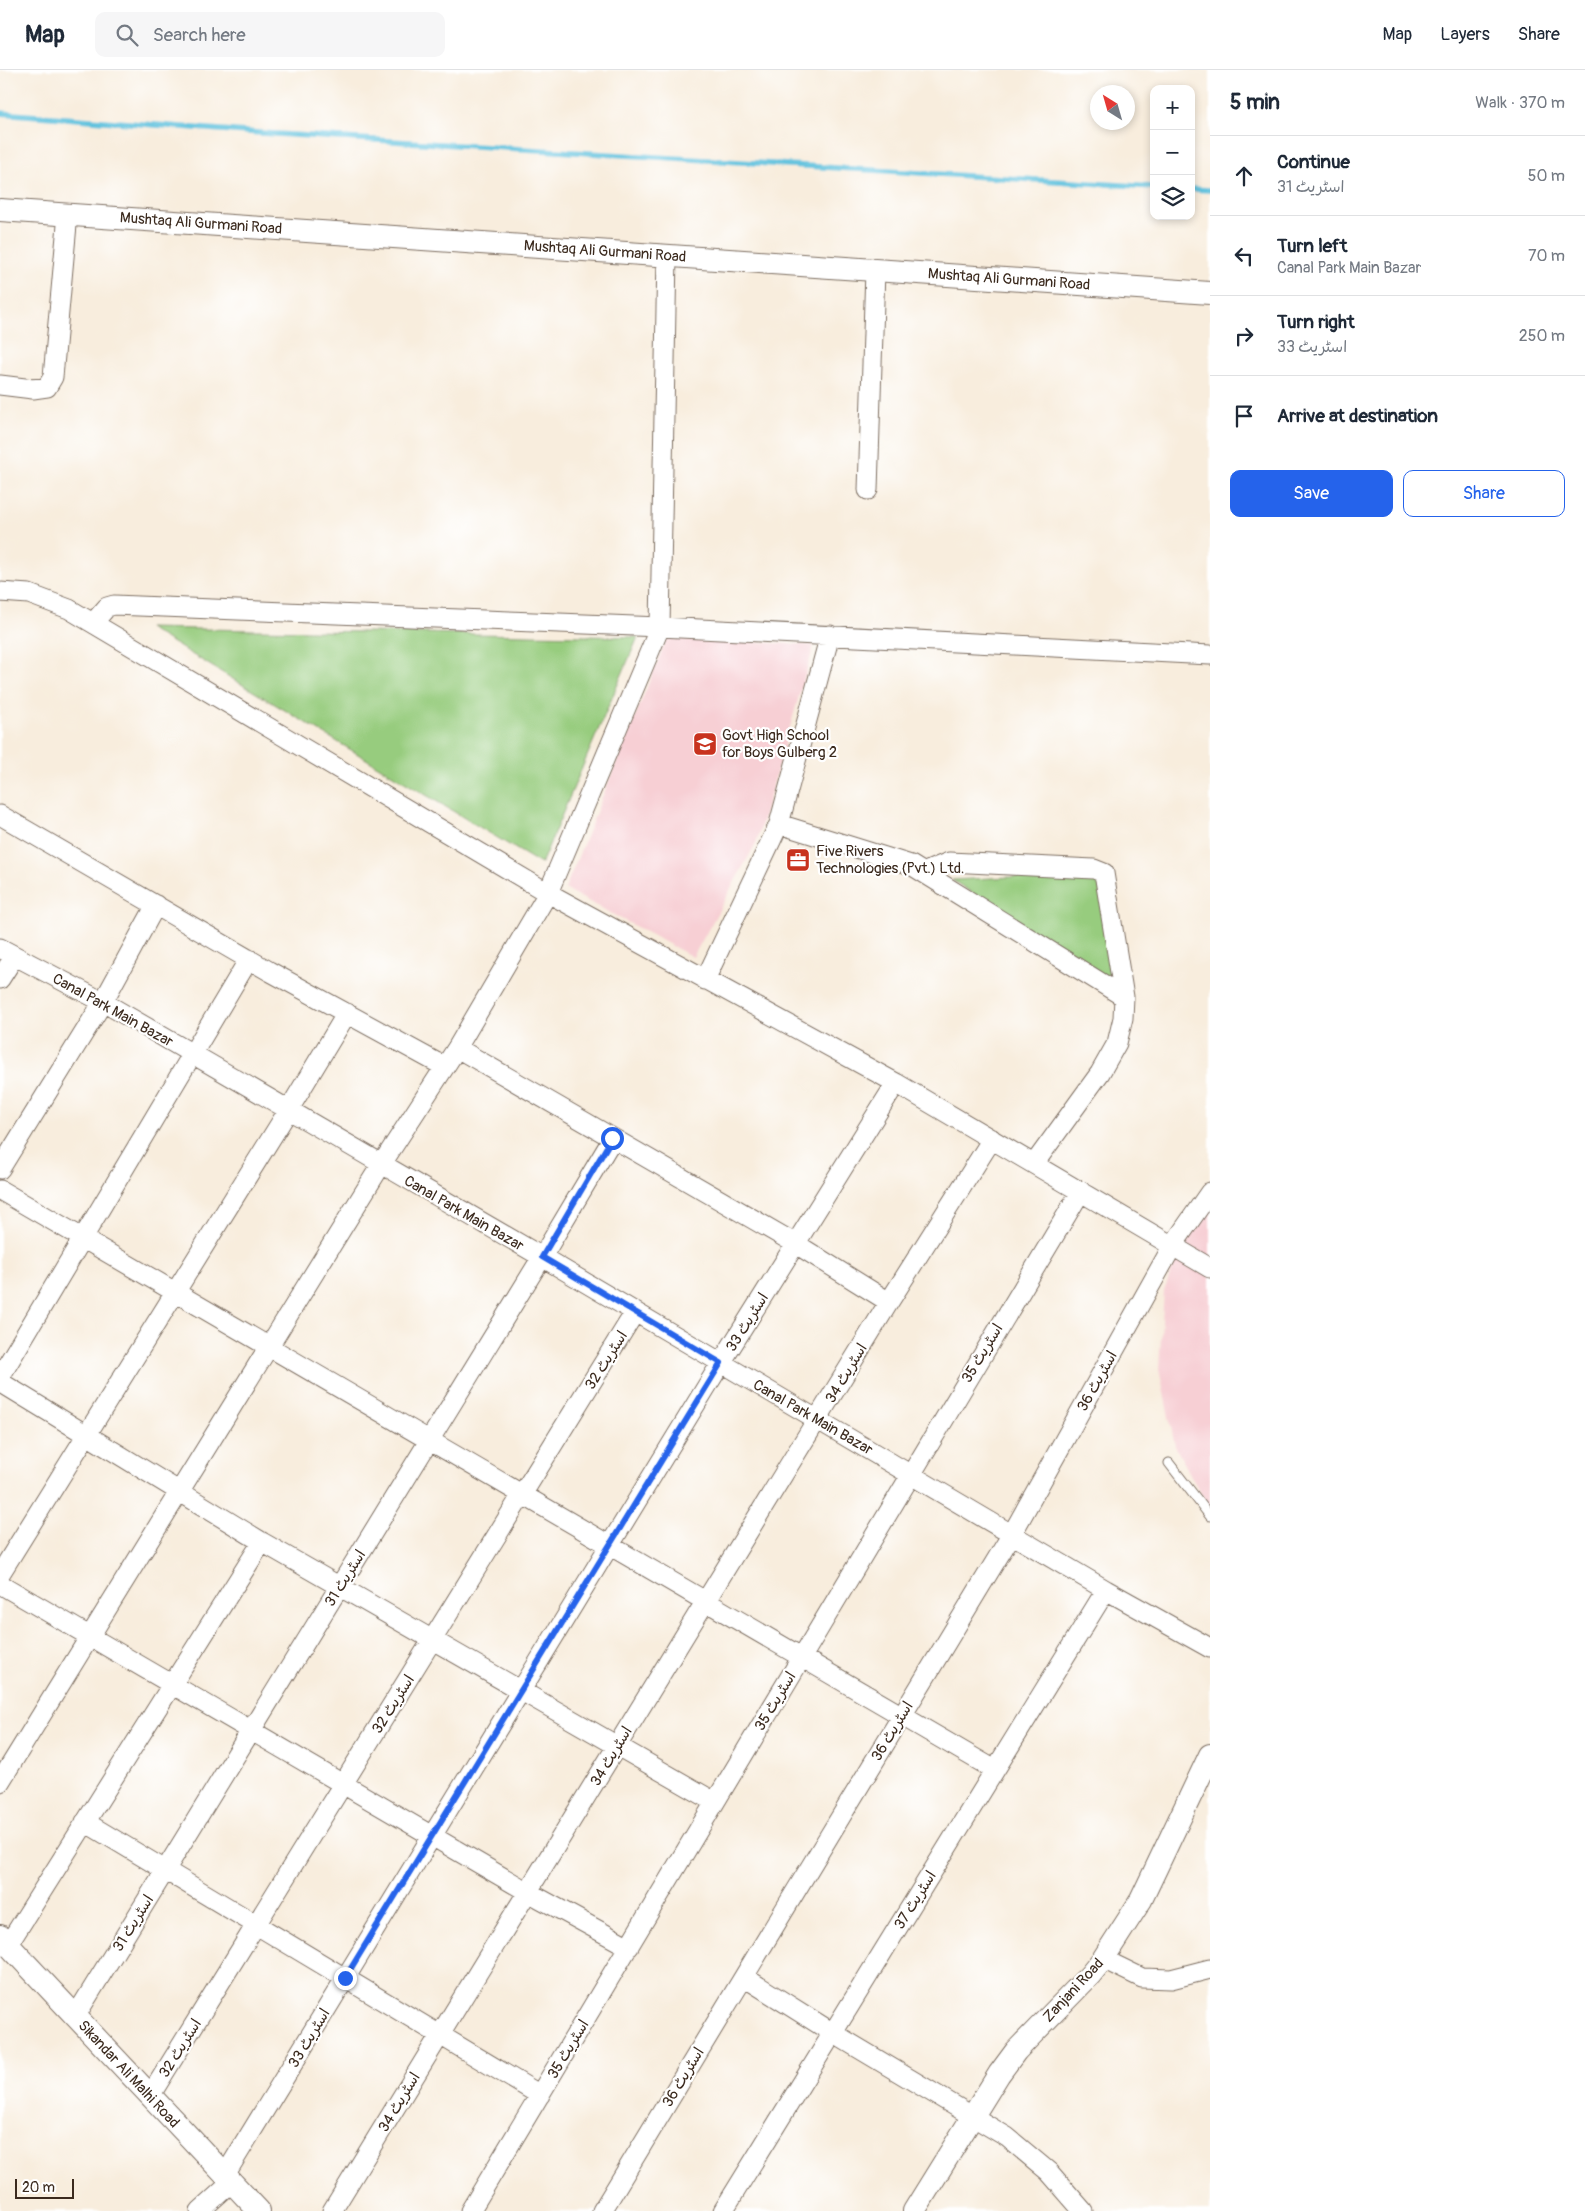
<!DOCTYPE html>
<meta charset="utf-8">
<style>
:root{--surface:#fff;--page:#f6f6f7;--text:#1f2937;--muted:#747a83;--line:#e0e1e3;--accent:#2563eb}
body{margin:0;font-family:Pangolin,"Playpen Sans Arabic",sans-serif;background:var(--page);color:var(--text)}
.controls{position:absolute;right:15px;top:15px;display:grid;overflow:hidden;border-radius:10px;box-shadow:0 2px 8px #0003}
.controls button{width:45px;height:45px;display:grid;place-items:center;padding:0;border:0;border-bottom:1px solid var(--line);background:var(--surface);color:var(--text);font:25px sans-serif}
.compass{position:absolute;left:1090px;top:15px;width:45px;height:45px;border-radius:50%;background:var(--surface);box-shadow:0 2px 8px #0003;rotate:323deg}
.scale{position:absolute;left:15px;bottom:12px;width:59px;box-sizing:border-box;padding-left:5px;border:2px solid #3b2a1e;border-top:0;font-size:14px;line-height:18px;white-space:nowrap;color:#3b2a1e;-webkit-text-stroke:4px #fff;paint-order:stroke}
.stop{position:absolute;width:15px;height:15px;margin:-11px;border:4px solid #2563eb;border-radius:50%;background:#fff}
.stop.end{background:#2563eb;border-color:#fff;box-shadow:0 1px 5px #0008}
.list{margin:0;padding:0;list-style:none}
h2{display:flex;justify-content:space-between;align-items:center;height:65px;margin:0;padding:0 20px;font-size:21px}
h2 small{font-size:16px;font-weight:400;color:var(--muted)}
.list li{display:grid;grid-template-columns:32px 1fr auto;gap:15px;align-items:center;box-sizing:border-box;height:80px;padding:0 20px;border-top:1px solid var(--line)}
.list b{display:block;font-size:19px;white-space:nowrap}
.list p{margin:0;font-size:16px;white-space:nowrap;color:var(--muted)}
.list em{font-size:16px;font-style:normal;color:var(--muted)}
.actions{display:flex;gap:10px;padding:15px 20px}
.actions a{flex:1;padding:11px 0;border:1px solid var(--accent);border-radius:10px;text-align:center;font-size:18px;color:var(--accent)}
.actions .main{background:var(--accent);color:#fff}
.icon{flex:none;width:28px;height:28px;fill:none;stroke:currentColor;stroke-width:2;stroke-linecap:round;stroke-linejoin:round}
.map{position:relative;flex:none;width:1210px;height:2141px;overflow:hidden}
header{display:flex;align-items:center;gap:30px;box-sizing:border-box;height:70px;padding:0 25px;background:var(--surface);border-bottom:1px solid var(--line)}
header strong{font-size:24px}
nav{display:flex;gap:28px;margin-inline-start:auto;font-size:18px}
.search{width:350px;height:45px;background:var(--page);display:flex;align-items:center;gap:12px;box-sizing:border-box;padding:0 18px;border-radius:10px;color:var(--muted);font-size:19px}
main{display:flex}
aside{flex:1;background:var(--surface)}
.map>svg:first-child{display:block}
.built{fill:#f7cfd4}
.green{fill:#97cc7e;stroke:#697b4e}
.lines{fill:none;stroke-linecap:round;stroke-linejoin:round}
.stream{stroke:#5ec1dd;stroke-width:5.5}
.service-casing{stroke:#7d6e61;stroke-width:11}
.minor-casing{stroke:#7d6e61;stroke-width:21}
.tertiary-casing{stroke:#7d6e61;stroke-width:24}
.service{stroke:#fff;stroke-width:9}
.minor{stroke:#fff;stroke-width:19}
.tertiary{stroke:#fff;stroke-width:22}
.route{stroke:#2563eb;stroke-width:6}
.labels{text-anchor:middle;stroke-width:4.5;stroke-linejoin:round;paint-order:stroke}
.street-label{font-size:15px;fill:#3b2a1e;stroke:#fff}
.poi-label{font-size:15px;fill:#3b2a1e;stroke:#fff;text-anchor:start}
</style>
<header>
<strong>Map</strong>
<div class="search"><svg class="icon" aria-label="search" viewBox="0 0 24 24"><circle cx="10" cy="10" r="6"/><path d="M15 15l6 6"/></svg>Search here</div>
<nav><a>Map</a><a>Layers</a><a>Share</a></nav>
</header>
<main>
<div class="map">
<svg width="1210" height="2141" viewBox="0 0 1210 2141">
<rect width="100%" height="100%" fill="#fff"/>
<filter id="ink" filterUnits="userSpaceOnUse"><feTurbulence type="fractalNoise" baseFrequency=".02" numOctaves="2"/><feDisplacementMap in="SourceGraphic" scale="10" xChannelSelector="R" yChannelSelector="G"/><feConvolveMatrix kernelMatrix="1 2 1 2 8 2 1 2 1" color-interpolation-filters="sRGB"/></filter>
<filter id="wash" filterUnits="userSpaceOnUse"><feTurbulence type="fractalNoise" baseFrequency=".0096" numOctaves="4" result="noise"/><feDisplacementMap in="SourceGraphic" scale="20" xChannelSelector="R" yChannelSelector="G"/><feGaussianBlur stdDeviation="1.12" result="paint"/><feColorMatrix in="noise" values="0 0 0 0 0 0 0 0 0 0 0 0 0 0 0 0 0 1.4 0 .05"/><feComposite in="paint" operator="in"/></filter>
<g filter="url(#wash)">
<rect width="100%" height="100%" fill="#f8eddd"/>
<!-- built -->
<path class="built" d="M667,568L814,575L756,773L693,887L565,819Z
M1210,1123V1441L1175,1376L1159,1299L1164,1221L1192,1148Z"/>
<!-- green -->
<path class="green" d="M148,558L638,567L541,794Z
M1088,803L1099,807L1101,818L1111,912L952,810Z"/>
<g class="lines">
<!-- stream -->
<path class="stream" d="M0,43L260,63L1154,117
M1191,119L1210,120"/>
</g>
</g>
<g filter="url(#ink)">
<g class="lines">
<defs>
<path id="service" d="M1169,1393L1210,1446"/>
<path id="minor" d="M0,315L33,319L47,317L53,307L68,144
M868,420L875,200
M0,522L29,524L69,539L548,823L896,1013L1210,1198
M93,553L107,537L114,535L660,557L1210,585
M0,745L269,901L445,997
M779,754L911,795L1124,927
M926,804L930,800L949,792L1094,799L1104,803L1124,927L1123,948L1117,973L1100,1003L1034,1094
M0,878L103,932L542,1187L1106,1520L1210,1578
M0,909L14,887
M705,910L779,754L830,565
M457,978L796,1174L889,1232
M0,1099L103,932L156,835
M0,1120L995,1700
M0,1307L249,889
M0,1312L262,1472L715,1732
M0,1504L288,1041L347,943
M0,1514L528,1822L629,1877
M0,1712L381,1095L457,978L548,823L660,557L667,185
M85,1752L540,2025
M8,1875L262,1472
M1103,1889L1142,1908L1171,1909L1210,1899
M744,1907L833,1963L1007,2067L1049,2102L1083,2141
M75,1947L542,1187L613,1068
M150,2026L635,1242
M225,2105L721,1293L896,1013
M200,2141L232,2112
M332,2141L889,1232L992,1069
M470,2141C675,1802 875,1460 1081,1121
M602,2141L1012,1464L1173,1175L1210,1122
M723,2141L1106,1520"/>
<path id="tertiary" d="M0,140L1210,223
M0,1866L259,2141
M914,2141L999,2004L1016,1981L1090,1905L1103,1889L1141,1830L1210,1685"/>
</defs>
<!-- service casing -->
<use href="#service" class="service-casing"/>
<!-- minor casing -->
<use href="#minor" class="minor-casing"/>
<!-- tertiary casing -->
<use href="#tertiary" class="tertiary-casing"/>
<!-- service -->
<use href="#service" class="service"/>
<!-- minor -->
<use href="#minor" class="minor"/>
<!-- tertiary -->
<use href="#tertiary" class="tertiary"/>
</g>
</g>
<g class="lines" filter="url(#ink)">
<!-- route -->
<path class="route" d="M345,1908L721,1293L542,1187L612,1068"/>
</g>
<!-- icons -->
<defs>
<symbol id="school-square" viewBox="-11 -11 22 22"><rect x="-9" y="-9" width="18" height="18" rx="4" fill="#c8321e" stroke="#fff"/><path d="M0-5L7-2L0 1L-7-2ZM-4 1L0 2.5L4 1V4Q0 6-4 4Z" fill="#fff"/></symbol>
<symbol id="office-square" viewBox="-11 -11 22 22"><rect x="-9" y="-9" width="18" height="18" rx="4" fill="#c8321e" stroke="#fff"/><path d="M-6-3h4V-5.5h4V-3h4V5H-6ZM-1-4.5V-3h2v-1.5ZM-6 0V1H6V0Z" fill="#fff"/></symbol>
</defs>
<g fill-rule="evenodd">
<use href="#school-square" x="691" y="660" width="28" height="28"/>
<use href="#office-square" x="784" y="776" width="28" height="28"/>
</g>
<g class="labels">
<!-- street labels -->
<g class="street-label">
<text transform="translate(201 153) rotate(4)" y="5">Mushtaq Ali Gurmani Road</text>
<text transform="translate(605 181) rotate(4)" y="5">Mushtaq Ali Gurmani Road</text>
<text transform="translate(1009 209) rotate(4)" y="5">Mushtaq Ali Gurmani Road</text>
<text transform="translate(113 940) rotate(29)" y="5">Canal Park Main Bazar</text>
<text transform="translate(464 1143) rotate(30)" y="5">Canal Park Main Bazar</text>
<text transform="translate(747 1252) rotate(-58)" y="5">اسٹریٹ 33</text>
<text transform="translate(982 1283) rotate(-59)" y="5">اسٹریٹ 35</text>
<text transform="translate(606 1290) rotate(-58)" y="5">اسٹریٹ 32</text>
<text transform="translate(846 1303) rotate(-59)" y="5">اسٹریٹ 34</text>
<text transform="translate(1097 1311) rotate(-61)" y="5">اسٹریٹ 36</text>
<text transform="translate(813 1347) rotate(30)" y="5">Canal Park Main Bazar</text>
<text transform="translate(345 1508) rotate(-58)" y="5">اسٹریٹ 31</text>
<text transform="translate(775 1631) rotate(-59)" y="5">اسٹریٹ 35</text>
<text transform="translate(393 1634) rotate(-58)" y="5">اسٹریٹ 32</text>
<text transform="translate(892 1661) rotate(-59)" y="5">اسٹریٹ 36</text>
<text transform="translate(611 1686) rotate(-59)" y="5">اسٹریٹ 34</text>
<text transform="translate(915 1830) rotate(-58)" y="5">اسٹریٹ 37</text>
<text transform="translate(133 1853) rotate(-58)" y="5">اسٹریٹ 31</text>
<text transform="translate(1073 1920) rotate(-47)" y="5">Zanjani Road</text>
<text transform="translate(309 1968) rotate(-59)" y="5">اسٹریٹ 33</text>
<text transform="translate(180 1978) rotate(-58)" y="5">اسٹریٹ 32</text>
<text transform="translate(568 1979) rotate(-59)" y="5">اسٹریٹ 35</text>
<text transform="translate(129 2004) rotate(47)" y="5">Sikandar Ali Malhi Road</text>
<text transform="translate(683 2007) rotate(-59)" y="5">اسٹریٹ 36</text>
<text transform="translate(399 2032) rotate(-59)" y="5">اسٹریٹ 34</text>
</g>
<!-- poi labels -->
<g class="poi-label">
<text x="722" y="670">Govt High School<tspan x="722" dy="17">for Boys Gulberg 2</tspan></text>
<text x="816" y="786">Five Rivers<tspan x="816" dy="17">Technologies (Pvt.) Ltd.</tspan></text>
</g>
</g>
</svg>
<div class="controls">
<button>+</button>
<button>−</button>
<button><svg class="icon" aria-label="layers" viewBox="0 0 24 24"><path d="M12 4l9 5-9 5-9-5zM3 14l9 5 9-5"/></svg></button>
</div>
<svg class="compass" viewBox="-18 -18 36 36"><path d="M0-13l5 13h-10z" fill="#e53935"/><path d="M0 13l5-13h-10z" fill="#747a83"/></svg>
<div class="scale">20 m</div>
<div class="stop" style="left:612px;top:1068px"></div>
<div class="stop end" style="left:345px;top:1908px"></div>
</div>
<aside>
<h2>5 min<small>Walk · 370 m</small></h2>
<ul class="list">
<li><svg class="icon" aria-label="ahead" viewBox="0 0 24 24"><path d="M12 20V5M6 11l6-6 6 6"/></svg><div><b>Continue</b><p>اسٹریٹ 31</p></div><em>50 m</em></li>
<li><svg class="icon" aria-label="left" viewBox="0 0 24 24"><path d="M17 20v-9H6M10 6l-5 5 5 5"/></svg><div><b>Turn left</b><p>Canal Park Main Bazar</p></div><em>70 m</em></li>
<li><svg class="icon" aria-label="right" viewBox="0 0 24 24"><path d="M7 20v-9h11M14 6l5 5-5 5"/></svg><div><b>Turn right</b><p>اسٹریٹ 33</p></div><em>250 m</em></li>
<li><svg class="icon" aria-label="arrive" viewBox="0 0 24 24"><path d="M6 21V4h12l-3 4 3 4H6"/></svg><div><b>Arrive at destination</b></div></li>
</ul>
<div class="actions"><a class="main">Save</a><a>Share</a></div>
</aside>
</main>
